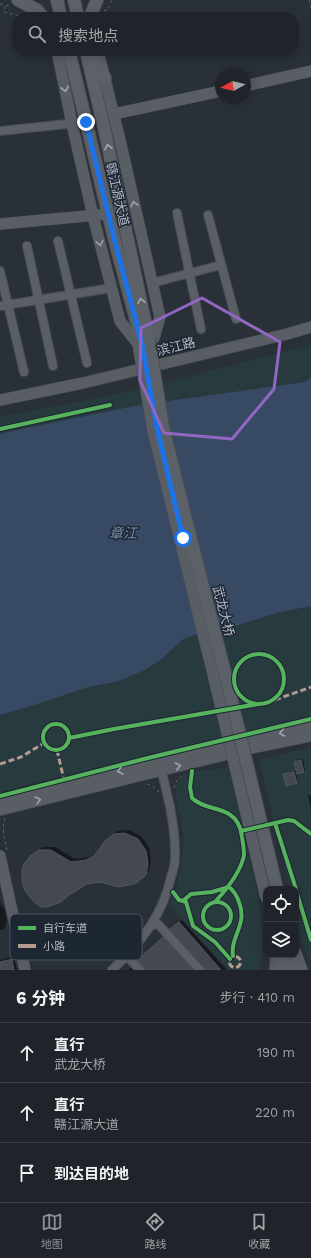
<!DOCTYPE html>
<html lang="zh">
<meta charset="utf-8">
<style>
:root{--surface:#20242a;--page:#2d3036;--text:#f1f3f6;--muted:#a2a4a8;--line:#3d4147;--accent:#8c9099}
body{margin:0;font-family:"Work Sans","Noto Sans SC",sans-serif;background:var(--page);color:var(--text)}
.controls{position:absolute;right:12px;bottom:12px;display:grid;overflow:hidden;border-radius:8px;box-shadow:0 2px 10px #0003}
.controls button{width:36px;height:36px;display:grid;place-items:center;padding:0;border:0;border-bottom:1px solid var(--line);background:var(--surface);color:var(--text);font:20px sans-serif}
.compass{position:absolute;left:215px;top:68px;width:36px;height:36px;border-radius:50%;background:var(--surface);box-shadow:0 2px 10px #0003;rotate:262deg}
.stop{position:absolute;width:12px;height:12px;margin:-9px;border:3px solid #1a73e8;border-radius:50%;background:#fff}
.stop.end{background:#1a73e8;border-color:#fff;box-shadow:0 1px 4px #0008}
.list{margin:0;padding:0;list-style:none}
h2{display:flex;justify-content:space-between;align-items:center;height:52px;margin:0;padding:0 16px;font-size:17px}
h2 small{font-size:13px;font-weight:400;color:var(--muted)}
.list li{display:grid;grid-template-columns:26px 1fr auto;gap:12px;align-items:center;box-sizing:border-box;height:60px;padding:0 16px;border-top:1px solid var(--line)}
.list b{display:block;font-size:15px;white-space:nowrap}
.list p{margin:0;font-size:13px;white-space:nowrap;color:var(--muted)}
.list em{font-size:13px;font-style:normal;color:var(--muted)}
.icon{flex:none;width:22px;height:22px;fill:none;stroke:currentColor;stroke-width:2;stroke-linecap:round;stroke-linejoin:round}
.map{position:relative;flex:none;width:311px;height:970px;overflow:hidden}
.search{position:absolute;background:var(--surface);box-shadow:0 2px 10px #0003;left:12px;right:12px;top:12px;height:44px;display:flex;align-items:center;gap:10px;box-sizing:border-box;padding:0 14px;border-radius:16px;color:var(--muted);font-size:15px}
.sheet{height:232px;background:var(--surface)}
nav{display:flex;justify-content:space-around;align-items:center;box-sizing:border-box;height:56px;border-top:1px solid var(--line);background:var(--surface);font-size:11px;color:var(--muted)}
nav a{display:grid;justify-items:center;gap:2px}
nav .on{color:var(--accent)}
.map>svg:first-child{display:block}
.green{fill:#273a3e}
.water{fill:#384963}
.shadow{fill:#0007}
.building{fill:#444950;stroke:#52575f}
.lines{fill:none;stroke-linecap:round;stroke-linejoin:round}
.street-casing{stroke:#484c53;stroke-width:10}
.secondary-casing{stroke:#484c53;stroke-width:12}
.primary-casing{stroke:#484c55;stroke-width:14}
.path{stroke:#5d636a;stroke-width:1;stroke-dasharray:3 3;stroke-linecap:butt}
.street{stroke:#5a5e66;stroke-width:8}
.secondary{stroke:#595d64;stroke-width:11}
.primary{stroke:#5c6168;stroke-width:12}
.secondary-bridge-casing{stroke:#484c53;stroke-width:12;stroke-linecap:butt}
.primary-bridge-casing{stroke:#484c55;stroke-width:14;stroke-linecap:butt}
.secondary-bridge{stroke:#595d64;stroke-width:11}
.primary-bridge{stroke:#5c6168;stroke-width:12}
.quiet{stroke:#b69a8f;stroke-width:3;stroke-dasharray:6 3;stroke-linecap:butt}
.cycleway-casing{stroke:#1d2633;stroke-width:6}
.cycleway{stroke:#56b35d;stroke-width:4}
.oneway{stroke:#9da4b0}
.oneway2{stroke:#a2aab6}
.route{stroke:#1a73e8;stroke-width:5}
.marked{fill:none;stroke:#9266c3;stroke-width:3;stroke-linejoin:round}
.labels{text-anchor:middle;stroke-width:3;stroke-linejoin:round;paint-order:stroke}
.street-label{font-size:13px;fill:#b4bcc9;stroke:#1d2633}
.water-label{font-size:14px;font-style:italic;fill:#7c92b1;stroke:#1d2633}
.key{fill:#1d2633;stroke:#4a5360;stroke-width:1}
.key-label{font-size:11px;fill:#b4bcc9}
</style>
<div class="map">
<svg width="311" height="970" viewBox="0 0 311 970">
<rect width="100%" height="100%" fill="#2a3038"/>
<!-- green -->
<path class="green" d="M311,344V378L304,382L139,405L26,428L0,434V417L137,390L298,348Z
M311,606V716L217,740L147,755L0,792V715L38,704L85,688L119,681L143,671L162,659L182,640L195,635L229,628L277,613Z
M311,747V962L301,942L296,917V889H290L259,760Z
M229,767L258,896L262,922L263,945L260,970H228V969L196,936L170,906C178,881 187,855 182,828C180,815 170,787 181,778C190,770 217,769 229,767Z"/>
<!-- water -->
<path class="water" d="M311,378V606L277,613L229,628L195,635L182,640L162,659L143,671L119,681L85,688L38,704L0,715V434L26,428L139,405L304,382Z"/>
<!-- shadow -->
<path class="shadow" d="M303,759L305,770L304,771L296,773L298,781L296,782L285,775L286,773L297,771L295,762L297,760Z
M309,794V795H311V810L308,795Z
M129,830L141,836L149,847L151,860L149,871L145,874L118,886L32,855L43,847H55L75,859L90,857L97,854L106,842L118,831Z
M0,902H1L2,907H4L7,921L6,922V926L4,929L0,930Z
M182,920L226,969L224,970H206L205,966L172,929Z
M166,935L198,970H146V968L139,960Z
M14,957L17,970H0V960Z
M134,965L139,970H128Z"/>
<!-- building -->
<path class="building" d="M301,760L304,772L297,774L294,762Z
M294,772L297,783L286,786L283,774Z
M125,833L138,839L146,851L148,864L146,875L140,880L134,884L118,887L100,882L87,884L69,895L61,902L47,907H41L34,902L25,891L22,880V871L24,864L31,855L39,850H51L71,862L86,860L94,856L105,841L114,834Z
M179,922L221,970H205L204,966L170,929Z
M163,937L193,970H145L144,966L138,960Z
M12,959L14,970H0V962Z"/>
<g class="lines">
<defs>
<path id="street" d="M0,131L86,122
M177,213L201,329
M208,215L236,319
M58,241L87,363
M27,246L53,366
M0,271L24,372
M152,283L221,265
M0,306L111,288
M153,924L159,925L200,970
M127,956L140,970
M112,970C140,944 163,915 171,877C173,871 175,865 175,859C176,827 168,796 160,765"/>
<path id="secondary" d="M57,51L72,124L93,216L120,321L138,344
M98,51L120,140L160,317L154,338
M245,86L311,71
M114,114L221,91
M0,224L108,214
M0,400L83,383L287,334L311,327
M0,801L159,761L311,726
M0,810L256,747L311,736
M0,856L25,970
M296,953L302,970
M275,970L276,955"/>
<path id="primary" d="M18,0L37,10L43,17
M57,0L61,17
M74,0L78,17
M90,17L97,0
M69,51L114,238L142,343
M86,51L105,132L149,340
M90,58L105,78
M281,955L283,970
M292,955L294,970"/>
</defs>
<!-- street casing -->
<use href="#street" class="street-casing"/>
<!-- secondary casing -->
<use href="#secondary" class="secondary-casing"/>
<!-- primary casing -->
<use href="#primary" class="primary-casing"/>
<!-- path -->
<path class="path" d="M309,0L311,9
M0,4L9,6
M5,6L4,12L17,15L20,17
M104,10L107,11L112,0
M147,784L151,785L159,792
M174,788L177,780L185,774
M5,818C1,829 5,839 7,850
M263,906L266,929
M296,931L299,944"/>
<!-- street -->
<use href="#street" class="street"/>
<!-- secondary -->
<use href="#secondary" class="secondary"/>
<!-- primary -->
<use href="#primary" class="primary"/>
<defs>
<path id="secondary-bridge" d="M138,344L153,431L213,674L266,898"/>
<path id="primary-bridge" d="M149,340L163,427L190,535L225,673L277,889"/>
</defs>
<!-- secondary-bridge casing -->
<use href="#secondary-bridge" class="secondary-bridge-casing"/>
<!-- primary-bridge casing -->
<use href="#primary-bridge" class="primary-bridge-casing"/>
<!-- secondary-bridge -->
<use href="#secondary-bridge" class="secondary-bridge"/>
<!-- primary-bridge -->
<use href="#primary-bridge" class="primary-bridge"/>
<!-- quiet -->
<path class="quiet" d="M275,700L311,687
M57,750L64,780
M0,764L21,757L44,743
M229.5 962a5.5 5.5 0 1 1 11 0a5.5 5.5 0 1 1-11 0Z"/>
<defs>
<path id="cycleway" d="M0,429L110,405
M234 679a25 25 0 1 1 50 0a25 25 0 1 1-50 0Z
M43 737a13 13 0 1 1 26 0a13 13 0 1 1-26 0Z
M69,738L114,729L258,704
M192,771L190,787L192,798C202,808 217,807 229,814C237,819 241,827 242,837C243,843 244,849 244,855C241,872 226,890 215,902
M0,796L148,758L311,719
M275,823L296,889
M241,831L288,820L294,821L311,834
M296,890L311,940
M173,892L179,900L183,901L191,894L212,892L229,887C234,891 237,896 239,902C248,925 230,936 233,956
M183,901L186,902L193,926L215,942L230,959
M203 916a14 14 0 1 1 28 0a14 14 0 1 1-28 0Z"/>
</defs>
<!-- cycleway casing -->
<use href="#cycleway" class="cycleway-casing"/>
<!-- cycleway -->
<use href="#cycleway" class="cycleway"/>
</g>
<!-- one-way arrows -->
<defs><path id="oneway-chevron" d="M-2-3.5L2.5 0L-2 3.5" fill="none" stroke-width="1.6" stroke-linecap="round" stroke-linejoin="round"/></defs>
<g class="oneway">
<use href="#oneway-chevron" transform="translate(65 89) rotate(78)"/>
<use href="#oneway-chevron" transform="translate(134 204) rotate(-103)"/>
<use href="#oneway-chevron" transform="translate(100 243) rotate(76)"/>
<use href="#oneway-chevron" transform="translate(282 733) rotate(167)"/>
<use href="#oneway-chevron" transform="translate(178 766) rotate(-13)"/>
<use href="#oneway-chevron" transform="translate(120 771) rotate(166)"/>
<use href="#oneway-chevron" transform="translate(38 800) rotate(-14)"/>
</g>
<g class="oneway2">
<use href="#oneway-chevron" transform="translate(108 147) rotate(-102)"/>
<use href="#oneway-chevron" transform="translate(141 301) rotate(-102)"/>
</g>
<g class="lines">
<!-- route -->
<path class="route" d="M86,122L114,238L142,344L157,428L183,538"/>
</g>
<!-- marked area -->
<path class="marked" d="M202,298L280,342L274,389L232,439L164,433L140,380L141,328Z"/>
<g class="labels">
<!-- street labels -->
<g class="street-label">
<text transform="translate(118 194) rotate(77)" y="5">赣江源大道</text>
<text transform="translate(176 346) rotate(-14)" y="5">滨江路</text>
<text transform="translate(224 611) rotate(76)" y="5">武龙大桥</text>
</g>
<!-- water labels -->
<g class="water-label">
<text x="123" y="538">章江</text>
</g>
</g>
<!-- legend -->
<rect x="10" y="914" width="132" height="46" rx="6" class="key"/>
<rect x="18" y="926" width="18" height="4" fill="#56b35d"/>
<rect x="18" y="944" width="18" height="4" fill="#b69a8f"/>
<g class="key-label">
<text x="43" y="932">自行车道</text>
<text x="43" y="950">小路</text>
</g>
</svg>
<div class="controls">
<button><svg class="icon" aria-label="locate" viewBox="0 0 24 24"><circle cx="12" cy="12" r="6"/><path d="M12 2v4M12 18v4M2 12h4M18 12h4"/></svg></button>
<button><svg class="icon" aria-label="layers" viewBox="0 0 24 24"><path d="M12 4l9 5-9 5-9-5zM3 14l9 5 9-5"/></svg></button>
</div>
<svg class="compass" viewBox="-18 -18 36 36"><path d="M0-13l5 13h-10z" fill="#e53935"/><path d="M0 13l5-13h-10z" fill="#a2a4a8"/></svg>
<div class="stop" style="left:183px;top:538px"></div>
<div class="stop end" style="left:86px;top:122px"></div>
<div class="search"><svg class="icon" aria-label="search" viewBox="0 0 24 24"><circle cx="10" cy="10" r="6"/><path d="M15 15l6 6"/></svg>搜索地点</div>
</div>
<section class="sheet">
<h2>6 分钟<small>步行 · 410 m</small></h2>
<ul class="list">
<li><svg class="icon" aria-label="ahead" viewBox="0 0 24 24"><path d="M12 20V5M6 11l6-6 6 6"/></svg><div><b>直行</b><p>武龙大桥</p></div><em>190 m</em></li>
<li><svg class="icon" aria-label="ahead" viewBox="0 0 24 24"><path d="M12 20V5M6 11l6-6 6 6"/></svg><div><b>直行</b><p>赣江源大道</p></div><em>220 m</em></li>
<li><svg class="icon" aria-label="arrive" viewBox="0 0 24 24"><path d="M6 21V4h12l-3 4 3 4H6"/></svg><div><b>到达目的地</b></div></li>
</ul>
</section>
<nav>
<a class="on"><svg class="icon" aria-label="map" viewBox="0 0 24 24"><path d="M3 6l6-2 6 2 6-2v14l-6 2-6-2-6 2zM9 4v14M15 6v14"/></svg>地图</a>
<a><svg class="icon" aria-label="directions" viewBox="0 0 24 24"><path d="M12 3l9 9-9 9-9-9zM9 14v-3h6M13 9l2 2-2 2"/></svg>路线</a>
<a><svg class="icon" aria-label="saved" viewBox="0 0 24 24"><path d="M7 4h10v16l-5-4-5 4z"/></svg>收藏</a>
</nav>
